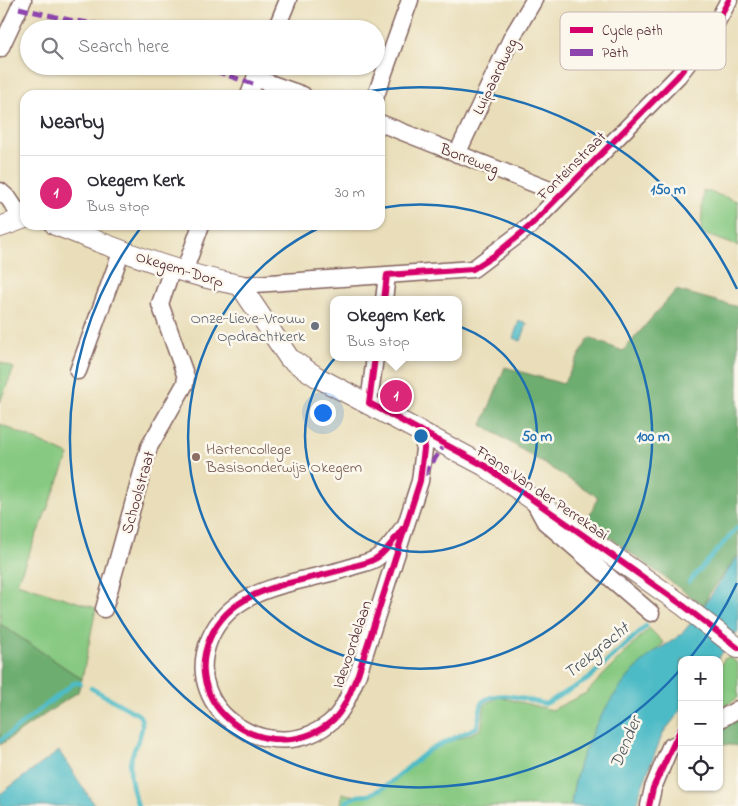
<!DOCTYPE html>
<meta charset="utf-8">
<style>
:root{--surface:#fff;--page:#f7f7f7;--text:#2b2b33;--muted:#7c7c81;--line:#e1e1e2;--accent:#db2777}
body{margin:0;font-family:"Indie Flower",sans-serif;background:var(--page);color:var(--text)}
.controls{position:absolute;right:15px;bottom:15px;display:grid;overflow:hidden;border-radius:10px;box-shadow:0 1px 4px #0004}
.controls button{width:45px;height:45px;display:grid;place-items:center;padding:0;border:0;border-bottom:1px solid var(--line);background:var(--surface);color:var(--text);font:25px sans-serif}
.you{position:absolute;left:322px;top:412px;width:18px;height:18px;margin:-12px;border:4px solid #fff;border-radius:50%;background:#1a73e8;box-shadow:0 0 0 8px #1a73e833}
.badge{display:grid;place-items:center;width:32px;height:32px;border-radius:50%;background:var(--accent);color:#fff;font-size:16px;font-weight:700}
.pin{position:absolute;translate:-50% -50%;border:2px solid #fff;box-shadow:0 1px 5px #0006}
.popup{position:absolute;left:330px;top:296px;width:132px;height:65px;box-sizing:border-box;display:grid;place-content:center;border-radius:10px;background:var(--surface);filter:drop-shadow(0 1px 4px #0005);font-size:16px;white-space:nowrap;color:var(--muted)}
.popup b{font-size:19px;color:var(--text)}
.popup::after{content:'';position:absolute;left:50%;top:100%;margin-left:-10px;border:10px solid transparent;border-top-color:var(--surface)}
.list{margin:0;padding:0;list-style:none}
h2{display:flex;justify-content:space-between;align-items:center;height:65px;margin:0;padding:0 20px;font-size:21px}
h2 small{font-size:16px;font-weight:400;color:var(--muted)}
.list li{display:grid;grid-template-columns:32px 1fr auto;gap:15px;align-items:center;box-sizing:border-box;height:75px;padding:0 20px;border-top:1px solid var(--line)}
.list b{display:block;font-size:19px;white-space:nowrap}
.list p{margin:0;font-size:16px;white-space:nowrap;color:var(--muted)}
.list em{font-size:16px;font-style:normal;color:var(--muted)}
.icon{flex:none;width:28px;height:28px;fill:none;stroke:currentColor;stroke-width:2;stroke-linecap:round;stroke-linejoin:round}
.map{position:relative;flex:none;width:738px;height:806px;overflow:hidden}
.search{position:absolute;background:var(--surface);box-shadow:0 1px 4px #0004;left:20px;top:20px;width:365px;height:55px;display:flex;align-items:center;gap:12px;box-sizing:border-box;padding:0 18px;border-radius:28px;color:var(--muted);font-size:19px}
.panel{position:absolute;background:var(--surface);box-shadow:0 1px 4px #0004;left:20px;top:90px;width:365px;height:140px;border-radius:15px}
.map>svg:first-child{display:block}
.green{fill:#87c982;stroke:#687456}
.forest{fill:#6dad70;stroke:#5c664e}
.water{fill:#4dbbc6;stroke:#4c6d78}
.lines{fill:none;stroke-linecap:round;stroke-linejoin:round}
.stream{stroke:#4dbbc6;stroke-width:4.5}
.minor-casing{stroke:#82625d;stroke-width:19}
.major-casing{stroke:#82625d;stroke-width:22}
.minor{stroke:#fff;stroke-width:16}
.major{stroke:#fff;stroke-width:20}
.quiet{stroke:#8e44ad;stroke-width:5;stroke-dasharray:10 5;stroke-linecap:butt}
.cycleway-casing{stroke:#fbf7ec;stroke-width:9}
.cycleway{stroke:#d6006c;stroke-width:6}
.ring{fill:none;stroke:#1f6fb2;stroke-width:2.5}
.worship-dot{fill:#6b7280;stroke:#fbf7ec;stroke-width:2}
.education-dot{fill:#8d6e63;stroke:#fbf7ec;stroke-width:2}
.labels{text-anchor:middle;stroke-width:5;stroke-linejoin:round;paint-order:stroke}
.street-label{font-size:16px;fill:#4a1f2b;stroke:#fbf7ec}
.worship-label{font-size:16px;fill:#5b616d;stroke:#fbf7ec;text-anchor:end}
.education-label{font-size:16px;fill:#785e54;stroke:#fbf7ec;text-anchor:start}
.water-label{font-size:18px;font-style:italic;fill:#4b5661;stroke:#fbf7ec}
.key{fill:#fbf7ec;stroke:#c6b6b2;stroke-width:1}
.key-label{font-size:14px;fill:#4a1f2b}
.centre{fill:#1f6fb2;stroke:#fbf7ec;stroke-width:2.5}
.ring-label{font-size:15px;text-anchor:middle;font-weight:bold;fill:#1f6fb2;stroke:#fbf7ec;stroke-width:5;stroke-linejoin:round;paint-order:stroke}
</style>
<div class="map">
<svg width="738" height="806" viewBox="0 0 738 806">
<rect width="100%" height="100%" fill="#fbf7ec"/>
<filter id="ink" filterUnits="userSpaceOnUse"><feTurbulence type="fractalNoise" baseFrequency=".02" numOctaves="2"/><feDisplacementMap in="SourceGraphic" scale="10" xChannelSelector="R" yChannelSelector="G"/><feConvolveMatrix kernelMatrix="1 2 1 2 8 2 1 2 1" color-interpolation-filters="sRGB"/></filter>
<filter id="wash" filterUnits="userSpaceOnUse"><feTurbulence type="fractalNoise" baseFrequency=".0096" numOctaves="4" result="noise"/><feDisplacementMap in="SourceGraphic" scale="20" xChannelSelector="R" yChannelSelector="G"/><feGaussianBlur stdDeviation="1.12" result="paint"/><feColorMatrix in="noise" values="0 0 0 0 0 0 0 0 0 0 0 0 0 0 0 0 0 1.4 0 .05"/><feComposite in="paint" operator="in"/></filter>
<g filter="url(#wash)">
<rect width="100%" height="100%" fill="#e9deb9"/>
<!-- green -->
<path class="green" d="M703,190L738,201V246L701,233Z
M0,362L14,368L0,402Z
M0,424L69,455L17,583L96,608L82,679L0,624Z
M649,628L664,643C619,680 576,747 571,806H341L342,793C379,806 403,768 431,751C446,741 465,738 481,729L485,704L499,697L552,710L586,693Z
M729,657L738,663V698L719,709V669L724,659Z"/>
<!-- forest -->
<path class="forest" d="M676,290L738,307V556L709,594L704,606L587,521L598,497L482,425L505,367L563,384L589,338L623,351Z
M0,624L82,679L78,692L0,745Z
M738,720V746L719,744V729Z"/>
<!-- water -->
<path class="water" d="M519,321L527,324L521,341L513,338Z
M738,556V632L717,660H682V709L663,733L640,792L637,806H571C576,751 608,693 648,657C659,647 676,641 685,630C705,607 720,580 738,556Z
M59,751L94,804L91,806H0V794Z"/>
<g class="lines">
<!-- stream -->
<path class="stream" d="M689,582L738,527
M91,688L139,715C149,728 132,748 130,763C129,778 133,792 138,806
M0,741L74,683H80
M345,806L347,801L358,796L369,795L386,786L429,750L477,727L482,702C499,688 525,700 545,704L587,680L646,626"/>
</g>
</g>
<g filter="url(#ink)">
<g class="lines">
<defs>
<path id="minor" d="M276,29L288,0
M0,49L23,0
M255,78L303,95
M249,95L260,66
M376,95L410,0
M380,123L560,194
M457,154L512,37L534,0
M0,191L9,199L21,217
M184,272L201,225
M240,285L473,269L530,226L678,76L709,36L729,0
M384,300L387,275
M78,371L122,250
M369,403L375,357
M533,500L545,522L651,613
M403,528C396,537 388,550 378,557C372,562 361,564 354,566C305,584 234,582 210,638C178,712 275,772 333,720C345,709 351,689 358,674L420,481L426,433
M104,609L149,447L185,384L186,377L160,304L172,269
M719,720L738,709
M649,806L653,788L670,747L682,741"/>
<path id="major" d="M55,225C116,248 176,274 240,285L289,358L317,377L485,466L684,606L738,648
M0,227L25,218"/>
</defs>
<!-- minor casing -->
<use href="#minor" class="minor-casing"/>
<!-- major casing -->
<use href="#major" class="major-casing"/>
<!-- minor -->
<use href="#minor" class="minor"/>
<!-- major -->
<use href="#major" class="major"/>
<!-- quiet -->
<path class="quiet" d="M19,8L69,20L129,29
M201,66L253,84
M424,475L445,443"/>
<defs>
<path id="cycleway" d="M384,300L387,275L473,269L495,255L530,226L678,76L709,36L729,0
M375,357L369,403L485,466L684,606L738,648
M403,528C396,537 388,550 378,557C372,562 361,564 354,566C305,584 234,582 210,638C178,712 275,772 333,720C345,709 351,689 358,674L420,481L426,433
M649,806L653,788L682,726"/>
</defs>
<!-- cycleway casing -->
<use href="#cycleway" class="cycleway-casing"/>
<!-- cycleway -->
<use href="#cycleway" class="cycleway"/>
</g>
</g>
<!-- distance rings -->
<g class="ring">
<circle cx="421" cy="436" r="116"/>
<path d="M381 208A232 232 0 1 1 323 226"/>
<path d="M737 583A349 349 0 0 1 690 658M680 670A349 349 0 0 1 142 226M348 95A349 349 0 0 1 737 289"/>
</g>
<!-- markers -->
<circle class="worship-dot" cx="315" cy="326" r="5"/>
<circle class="education-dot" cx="196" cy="457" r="5"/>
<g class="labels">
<!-- street labels -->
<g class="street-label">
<text transform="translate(494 76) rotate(-64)" y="6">Luipaardweg</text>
<text transform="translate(470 158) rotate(21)" y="6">Borreweg</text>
<text transform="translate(571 165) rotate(-45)" y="6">Fonteinstraat</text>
<text transform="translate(180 268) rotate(17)" y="6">Okegem-Dorp</text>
<text transform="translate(137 492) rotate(-74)" y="6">Schoolstraat</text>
<text transform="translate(543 492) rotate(34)" y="6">Frans Van der Perrekaai</text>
<text transform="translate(351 644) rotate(-71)" y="6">Idevoordelaan</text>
</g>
<!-- worship labels -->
<g class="worship-label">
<text x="305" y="323">Onze-Lieve-Vrouw<tspan x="305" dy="18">Opdrachtkerk</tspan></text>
</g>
<!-- education labels -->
<g class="education-label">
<text x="206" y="454">Hartencollege<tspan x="206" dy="18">Basisonderwijs Okegem</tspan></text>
</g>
<!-- water labels -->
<g class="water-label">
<text transform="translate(596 650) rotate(-39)" y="6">Trekgracht</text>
<text transform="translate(625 742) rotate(-67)" y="6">Dender</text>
</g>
</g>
<!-- legend -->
<rect x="560" y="12" width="166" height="58" rx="8" class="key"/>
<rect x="570" y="27" width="23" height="6" fill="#d6006c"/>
<rect x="570" y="49" width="23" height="7" fill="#8e44ad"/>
<g class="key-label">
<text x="602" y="35">Cycle path</text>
<text x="602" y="57">Path</text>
</g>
<circle cx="421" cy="436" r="8" class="centre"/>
<g class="ring-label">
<text x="668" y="194">150 m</text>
<text x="537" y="441">50 m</text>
<text x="653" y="441">100 m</text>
</g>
</svg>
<div class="controls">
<button>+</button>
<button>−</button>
<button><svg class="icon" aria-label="locate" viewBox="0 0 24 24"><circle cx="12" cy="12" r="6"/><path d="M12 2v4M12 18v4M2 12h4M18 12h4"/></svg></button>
</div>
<div class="you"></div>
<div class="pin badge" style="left:396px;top:396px">1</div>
<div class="popup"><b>Okegem Kerk</b>Bus stop</div>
<div class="search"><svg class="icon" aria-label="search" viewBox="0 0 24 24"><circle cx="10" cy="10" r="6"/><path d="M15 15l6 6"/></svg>Search here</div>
<section class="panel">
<h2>Nearby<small></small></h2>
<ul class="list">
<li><span class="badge">1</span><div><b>Okegem Kerk</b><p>Bus stop</p></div><em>30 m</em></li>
</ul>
</section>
</div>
